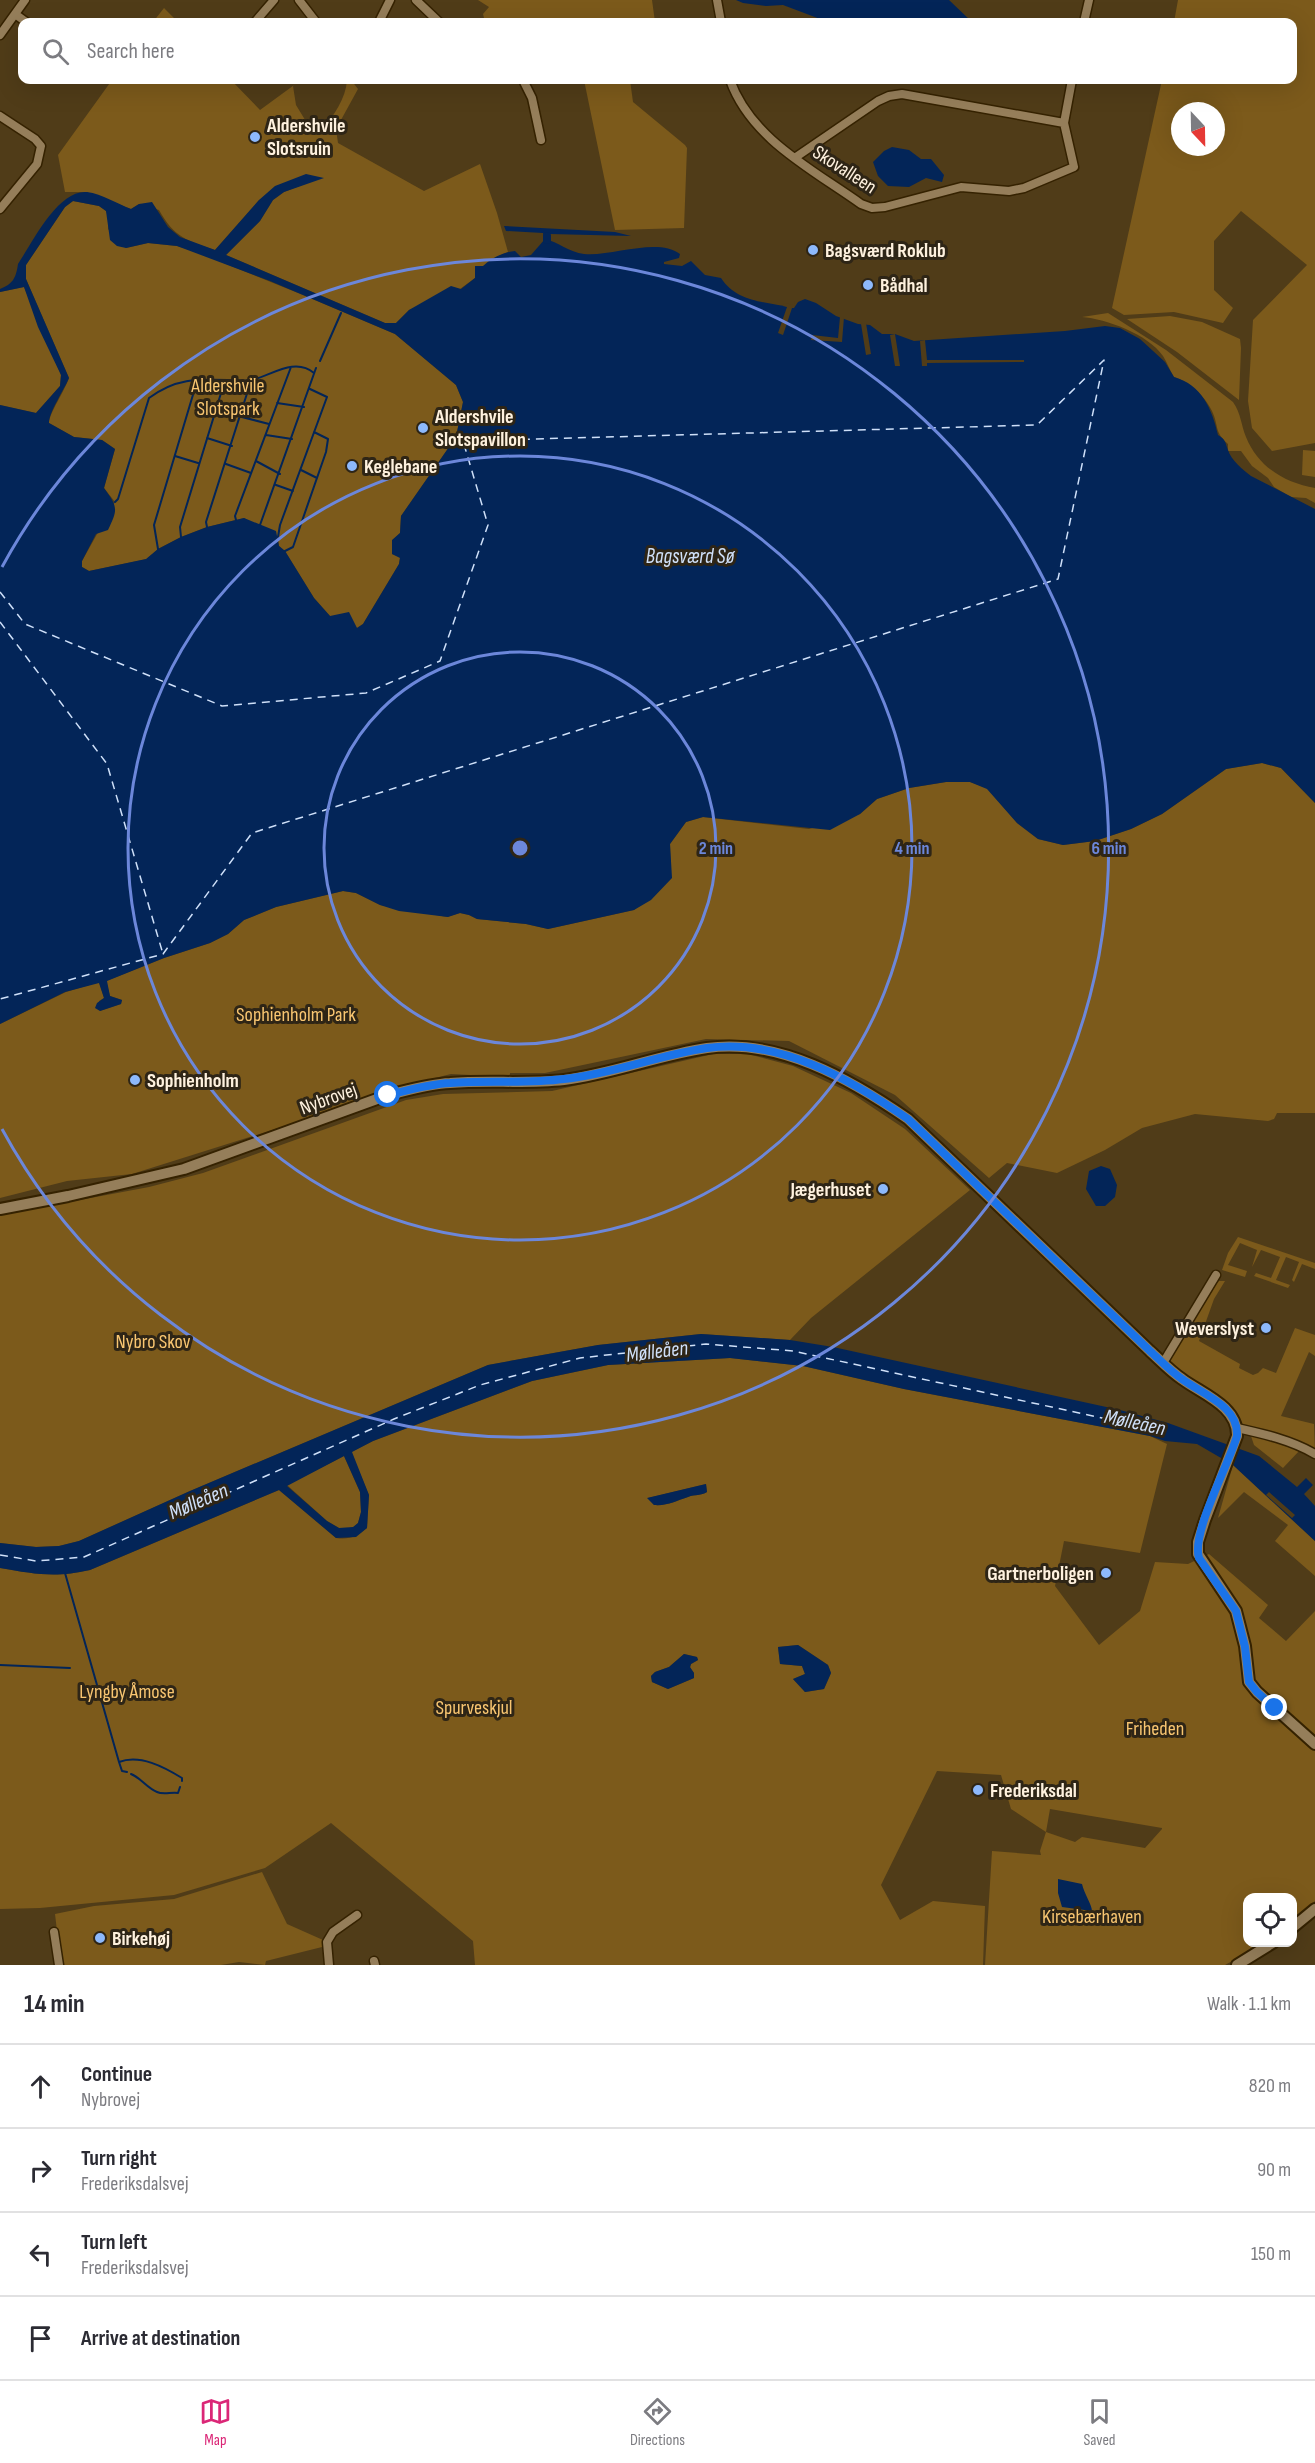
<!DOCTYPE html>
<meta charset="utf-8">
<style>
:root{--surface:#fff;--page:#f7f7f7;--text:#2b2b33;--muted:#7c7c81;--line:#e1e1e2;--accent:#db2777}
body{margin:0;font-family:"Sofia Sans Condensed",sans-serif;background:var(--page);color:var(--text)}
.controls{position:absolute;right:18px;bottom:18px;display:grid;overflow:hidden;border-radius:12px;box-shadow:0 6px 24px #0002}
.controls button{width:54px;height:54px;display:grid;place-items:center;padding:0;border:0;border-bottom:2px solid var(--line);background:var(--surface);color:var(--text);font:30px sans-serif}
.compass{position:absolute;left:1171px;top:102px;width:54px;height:54px;border-radius:50%;background:var(--surface);box-shadow:0 6px 24px #0002;rotate:158deg}
.stop{position:absolute;width:18px;height:18px;margin:-14px;border:4px solid #1a73e8;border-radius:50%;background:#fff}
.stop.end{background:#1a73e8;border-color:#fff;box-shadow:0 2px 6px #0008}
.list{margin:0;padding:0;list-style:none}
h2{display:flex;justify-content:space-between;align-items:center;height:78px;margin:0;padding:0 24px;font-size:26px}
h2 small{font-size:20px;font-weight:400;color:var(--muted)}
.list li{display:grid;grid-template-columns:39px 1fr auto;gap:18px;align-items:center;box-sizing:border-box;height:84px;padding:0 24px;border-top:2px solid var(--line)}
.list b{display:block;font-size:22px;white-space:nowrap}
.list p{margin:0;font-size:20px;white-space:nowrap;color:var(--muted)}
.list em{font-size:20px;font-style:normal;color:var(--muted)}
.icon{flex:none;width:33px;height:33px;fill:none;stroke:currentColor;stroke-width:2;stroke-linecap:round;stroke-linejoin:round}
.map{position:relative;flex:none;width:1315px;height:1965px;overflow:hidden}
.search{position:absolute;background:var(--surface);box-shadow:0 6px 24px #0002;left:18px;right:18px;top:18px;height:66px;display:flex;align-items:center;gap:15px;box-sizing:border-box;padding:0 21px;border-radius:12px;color:var(--muted);font-size:22px}
.sheet{height:414px;background:var(--surface)}
nav{display:flex;justify-content:space-around;align-items:center;box-sizing:border-box;height:84px;border-top:2px solid var(--line);background:var(--surface);font-size:16px;color:var(--muted)}
nav a{display:grid;justify-items:center;gap:3px}
nav .on{color:var(--accent)}
.map>svg:first-child{display:block}
.green{fill:#7c5a1b;fill-rule:evenodd}
.water{fill:#032558;fill-rule:evenodd}
.pier{fill:#503c18}
.lines{fill:none;stroke-linecap:round;stroke-linejoin:round}
.stream{stroke:#032558;stroke-width:2}
.canal{stroke:#032558;stroke-width:8}
.ferry{stroke:#cfe0f9;stroke-width:1.5;stroke-dasharray:8 6;stroke-linecap:butt}
.minor-casing{stroke:#352200;stroke-width:11}
.tertiary-casing{stroke:#352200;stroke-width:14}
.minor{stroke:#957e5a;stroke-width:8}
.tertiary{stroke:#957e5a;stroke-width:10}
.route{stroke:#1a73e8;stroke-width:8}
.ring{fill:none;stroke:#6c87da;stroke-width:3}
.poi-dot{fill:#8db9fc;stroke:#2e2516;stroke-width:2}
.labels{text-anchor:middle;stroke-width:6;stroke-linejoin:round;paint-order:stroke}
.poi-label{font-size:20px;font-weight:bold;fill:#fef1de;stroke:#2e2516;text-anchor:start}
.street-label{font-size:20px;fill:#fef1de;stroke:#2e2516}
.park-label{font-size:20px;fill:#f9c671;stroke:#2e2516}
.water-label{font-size:21px;font-style:italic;fill:#cfe0f9;stroke:#2e2516}
.centre{fill:#6c87da;stroke:#2e2516;stroke-width:3}
.ring-label{font-size:18px;text-anchor:middle;font-weight:bold;fill:#6c87da;stroke:#2e2516;stroke-width:6;stroke-linejoin:round;paint-order:stroke}
</style>
<div class="map">
<svg width="1315" height="1965" viewBox="0 0 1315 1965">
<rect width="100%" height="100%" fill="#503c18"/>
<!-- green -->
<path class="green" d="M478,0H652L655,22H485L483,14L489,7Z
M1178,0H1315V443L1272,451L1252,428L1248,401L1253,320L1307,265L1241,211L1214,241V290L1233,308L1223,323L1174,312L1124,315L1112,308L1162,80H1292V22H1174ZM1180,111H1216V147H1180Z
M164,8L178,22H153Z
M112,80H231L260,110L301,80L293,86L296,105L310,128L323,131C333,115 346,99 347,80H351L358,89L336,129L338,143L424,191L480,164L497,213L508,252L490,260L475,278L460,289L409,310L396,323H385L226,255L260,221L273,200L284,192L323,177L259,200L215,250C187,241 174,237 159,210L139,204L131,209L86,192H65L58,155Z
M584,80H630L633,102L685,145L687,148L684,228L615,230Z
M73,201L99,206L106,211L109,219L108,229L126,248L148,243L177,246L199,253L303,295L395,334L456,385L463,402L456,437L401,516L400,533L392,541V554L400,557L399,564L363,624L357,628L334,616H330L314,598L285,551L279,546L278,537L244,518L207,527L181,537L158,549L147,559L89,571L82,567V561L115,502L104,488L115,449L102,440L74,437L49,423C49,414 65,390 69,378L26,279V265L65,207Z
M24,287L61,375L60,386L36,413L0,405V292Z
M1108,313L1166,350L1233,402C1241,413 1241,425 1246,437C1258,467 1285,483 1315,488V503L1306,498L1291,497L1274,487L1268,478L1252,466L1241,451H1228V444C1214,432 1219,426 1212,411C1205,396 1189,382 1174,377C1170,371 1167,362 1163,356C1148,334 1106,319 1082,317Z
M1170,316L1202,322L1240,339L1241,348L1239,400L1177,352L1127,319Z
M1303,450L1315,451V477L1302,475Z
M1262,763L1281,768L1315,803V1113H1277L1274,1119L1268,1121L1195,1114L1142,1128L1105,1150L1057,1173L1007,1163L989,1178L895,1095L789,1041L706,1039L545,1073H510V1077L451,1074L378,1092L304,1120L132,1174L67,1181L0,1198V1024L66,992L99,982L104,998L99,1001L100,1011L121,1004L122,1000L110,996L106,981L164,958L210,943L228,934L244,920L276,907L343,891L356,893L380,905L447,917L460,913L469,915L477,919L526,924L548,929L634,910L671,878L670,844L686,822L703,817L809,829L860,814L877,799L909,788L946,782H970L987,788L1017,823L1038,839L1063,845L1095,841L1131,829L1162,814L1226,769Z
M713,1054H748L793,1066L851,1093L905,1129L970,1190L811,1318L790,1340L701,1334L598,1345L488,1365L190,1491L79,1541L59,1546L36,1547L0,1543V1215L149,1187L203,1173L406,1100L443,1094L552,1091Z
M1238,1237L1315,1263V1269L1302,1264L1294,1282L1292,1280L1299,1262L1286,1257L1276,1280L1290,1285L1288,1288L1254,1276L1256,1273L1271,1278L1280,1257L1261,1250L1252,1267L1257,1250L1240,1243L1228,1265L1247,1271L1245,1277L1222,1270L1228,1253Z
M1219,1281H1225L1214,1299L1199,1341L1240,1364L1239,1368L1253,1375L1258,1373L1263,1368L1276,1373L1295,1328L1315,1335V1356L1309,1352L1281,1416L1314,1424L1315,1452L1299,1442L1242,1424C1230,1392 1193,1385 1170,1361L1214,1285Z
M730,1358L803,1366L904,1389L1150,1436L1167,1444L1140,1553L1064,1541L1055,1586L1099,1645L1140,1611L1155,1562L1188,1564L1209,1554L1268,1605L1259,1618L1286,1641L1315,1611V1901L1293,1921L1292,1898H1248V1942L1265,1943L1225,1965H985L992,1851L1041,1855L1040,1851L1046,1832L1011,1809L1001,1775L937,1771L881,1885L900,1920L933,1901L985,1906L983,1965H475L473,1941L331,1823L265,1868L174,1895L40,1908L0,1909V1568C35,1574 55,1578 90,1570L279,1490L336,1538C350,1540 357,1536 367,1528L369,1495L351,1452L373,1441L532,1381L608,1365ZM706,1484L707,1492C701,1496 695,1494 688,1497C675,1501 668,1506 654,1505L648,1498ZM798,1645L828,1665L831,1673L824,1689L805,1692L793,1679L805,1674L802,1666L780,1664L778,1647ZM684,1654L697,1657L698,1660L691,1664L690,1668L694,1673V1678L668,1689L652,1682L651,1676L655,1672L669,1667ZM1050,1809L1162,1828V1829L1145,1848L1082,1837L1075,1842L1046,1832Z
M1251,1436L1297,1447L1300,1450L1283,1468L1254,1445Z
M344,1456L360,1492L361,1512L358,1523L353,1528H339L327,1521L287,1485Z
M1233,1465L1315,1541V1576L1275,1541L1288,1525L1244,1492L1218,1518Z
M262,1872L287,1924L323,1940L322,1947L266,1961L265,1965L239,1962L221,1965H61L55,1914L94,1906L174,1899Z"/>
<!-- water -->
<path class="water" d="M736,0H949L972,22H828L783,5L766,6L743,3Z
M892,147L909,150L921,159H931L944,175L942,182L926,178L909,187L888,186L878,176L873,162L884,151Z
M306,174L324,178L284,192L273,200L260,221L226,255L385,323H396L409,310L451,286L461,289L475,278V266H483C492,258 503,252 515,251L521,257L531,255L545,239C558,242 569,252 584,254C611,257 657,237 680,254L679,258L664,262V264L682,266L691,261L705,275L721,278C737,303 768,302 794,308L798,302L805,299L816,303L836,316L858,324L870,325L882,334H895L914,341L1065,331L1105,326L1120,328L1140,339L1165,362L1174,377C1202,385 1212,409 1218,435C1226,440 1225,442 1228,450C1231,460 1243,470 1251,476L1315,509V803L1281,768L1262,763L1226,769L1162,814L1131,829L1095,841L1063,845L1038,839L1017,823L987,789L970,782H946L909,788L877,799L860,814L830,830L703,817L686,822L670,844L672,878L651,900L634,910L548,929L526,924L477,919L469,915L460,913L448,917L399,911L380,905L356,893L343,891L276,907L244,920L228,934L210,943L164,958L107,981L110,996L122,1000L121,1004L100,1011L95,1008L97,1003L104,998L99,983L65,992L0,1024V405L36,413L60,386L61,375L38,327L24,287L0,292V289C13,284 16,278 18,264C32,243 58,189 87,192C102,194 118,204 131,209L139,204L152,202L168,227L180,237L215,250L259,200L275,186ZM73,201L99,206L106,211L110,240L117,246L126,248L148,243L177,246L270,281L395,334L456,385L463,402L456,437L401,516L400,533L392,540V554L400,558L399,564L363,624L357,628L349,612L330,616L314,598L285,551L279,546L276,531L244,518L207,527L181,537L158,549L146,559L89,571L82,567V561L96,534L108,530C118,509 118,507 104,488L115,449L102,440L74,437L49,423C49,412 64,390 69,378L26,279V265L65,207Z
M504,226L615,232L631,236L550,234L549,236H544L543,233L506,231Z
M1101,1166L1110,1169L1117,1185L1115,1197L1105,1206H1096L1086,1189L1089,1171Z
M701,1334L790,1340L833,1347L1120,1410L1168,1423L1259,1456L1297,1487L1306,1478L1313,1485L1304,1494L1315,1506V1541L1233,1465L1197,1444L1165,1441L1150,1436L904,1389L803,1366L730,1358L608,1365L532,1381L373,1441L352,1452L369,1495L367,1528L356,1537L336,1538L279,1490L90,1570C55,1578 35,1574 0,1568V1543L36,1547L59,1546L79,1541L190,1491L488,1365L598,1345ZM344,1456L360,1492L361,1512L358,1523L353,1527L339,1528L327,1521L287,1486Z
M706,1484L707,1492C701,1496 695,1494 688,1497C675,1501 668,1506 654,1505L647,1498Z
M798,1645L828,1665L831,1673L824,1689L805,1692L793,1679L805,1674L802,1666L780,1664L778,1647Z
M684,1654L697,1657L698,1660L691,1664L690,1667L694,1673V1678L668,1689L652,1682L651,1676L655,1672L669,1667Z
M1058,1879L1082,1884C1084,1893 1092,1905 1092,1911L1062,1907L1058,1893Z"/>
<!-- pier -->
<path class="pier" d="M795,301L794,308H792L783,335L778,333L787,307L783,306L784,303L793,305Z
M840,317H844L842,342L811,340L812,335L838,338Z
M866,323L871,354L866,355L861,324Z
M895,334L900,366H895L890,335Z
M925,340L927,360H1024V362L927,363V366H922L920,341Z
M1269,1492L1295,1515L1292,1518L1266,1495Z"/>
<g class="lines">
<!-- stream -->
<path class="stream" d="M320,361L341,313
M277,403L304,407
M215,410L269,424
M266,435L292,439
M207,438L232,446
M175,456L198,463
M256,461L280,474
M226,464L251,473
M301,470L317,478
M276,485L293,491
M115,502L118,499L149,398C176,378 197,379 229,380C236,380 246,382 252,380C272,375 295,357 314,373
M236,520L235,516L291,367
M260,525L316,368
M207,527L206,522L251,381
M181,537L180,527L225,380
M278,537L280,525L327,397L310,389
M158,549L154,525L198,378
M285,551L293,547L326,452L328,439L314,432
M65,1573L119,1762L122,1771L127,1772
M0,1665L70,1668
M119,1762C140,1754 164,1767 182,1778V1781
M131,1774C141,1778 147,1788 157,1792C163,1795 171,1792 178,1793L180,1787"/>
<!-- canal -->
<path class="canal" d="M547,240V236"/>
<!-- ferry -->
<path class="ferry" d="M0,592L25,624L222,706L366,693L440,661L488,525L463,441L1037,425L1104,360L1058,579L252,833L163,954L0,999
M0,622L107,764L163,954
M0,1555L36,1561L84,1557L394,1419L480,1385L580,1358L706,1344L793,1351L1153,1429L1160,1434"/>
<defs>
<path id="minor" d="M299,0L316,22
M416,0L439,22
M717,0L721,22
M15,14L26,22
M255,22L274,0
M379,22L390,0
M1084,22L1089,0
M0,35L25,0
M523,80L532,98L541,140
M730,80C751,139 812,169 861,204L872,208L885,207L961,187L1009,191L1024,188L1074,167L1064,123L1072,80
M0,116L35,139L41,146L37,164L0,209
M796,157L878,101L889,96L902,94L1064,123
M1163,1363L1216,1275
M1237,1428C1264,1434 1291,1440 1315,1454
M54,1932L59,1965
M374,1961L375,1965
M329,1965L327,1942L333,1932L357,1915"/>
<path id="tertiary" d="M0,1209L68,1196L184,1169L388,1095C409,1090 429,1084 450,1083C488,1080 526,1084 564,1080C612,1074 659,1055 707,1048C779,1038 850,1079 908,1119L1150,1351C1160,1360 1170,1371 1182,1379C1202,1394 1238,1406 1237,1436L1205,1520L1198,1542V1554L1236,1611L1245,1646L1249,1682L1257,1692L1315,1744
M1292,1928L1315,1909
M1237,1965L1274,1942"/>
</defs>
<!-- minor casing -->
<use href="#minor" class="minor-casing"/>
<!-- tertiary casing -->
<use href="#tertiary" class="tertiary-casing"/>
<!-- minor -->
<use href="#minor" class="minor"/>
<!-- tertiary -->
<use href="#tertiary" class="tertiary"/>
</g>
<g class="lines">
<!-- route -->
<path class="route" d="M388,1095C409,1090 429,1084 450,1083C488,1080 526,1084 564,1079C612,1074 659,1055 707,1048C779,1038 850,1079 908,1119L1150,1351C1160,1360 1170,1371 1182,1379C1202,1394 1239,1406 1237,1436C1229,1464 1191,1533 1199,1558L1236,1611L1245,1647L1249,1682L1257,1692L1275,1708"/>
</g>
<!-- distance rings -->
<g class="ring">
<circle cx="520" cy="848" r="196"/>
<circle cx="520" cy="848" r="392"/>
<path d="M2 567A589 589 0 1 1 2 1129"/>
</g>
<!-- markers -->
<g class="poi-dot">
<circle cx="255" cy="137" r="6"/>
<circle cx="813" cy="250" r="6"/>
<circle cx="868" cy="285" r="6"/>
<circle cx="423" cy="428" r="6"/>
<circle cx="352" cy="466" r="6"/>
<circle cx="135" cy="1080" r="6"/>
<circle cx="883" cy="1189" r="6"/>
<circle cx="1266" cy="1328" r="6"/>
<circle cx="1106" cy="1573" r="6"/>
<circle cx="978" cy="1790" r="6"/>
<circle cx="100" cy="1938" r="6"/>
</g>
<g class="labels">
<!-- poi labels -->
<g class="poi-label">
<text x="267" y="132">Aldershvile<tspan x="267" dy="23">Slotsruin</tspan></text>
<text x="825" y="257">Bagsværd Roklub</text>
<text x="880" y="292">Bådhal</text>
<text x="435" y="423">Aldershvile<tspan x="435" dy="23">Slotspavillon</tspan></text>
<text x="364" y="473">Keglebane</text>
<text x="147" y="1087">Sophienholm</text>
<text x="871" y="1196" text-anchor="end">Jægerhuset</text>
<text x="1254" y="1335" text-anchor="end">Weverslyst</text>
<text x="1094" y="1580" text-anchor="end">Gartnerboligen</text>
<text x="990" y="1797">Frederiksdal</text>
<text x="112" y="1945">Birkehøj</text>
</g>
<!-- street labels -->
<g class="street-label">
<text transform="translate(845 169) rotate(33)" y="7">Skovalleen</text>
<text transform="translate(328 1098) rotate(-20)" y="7">Nybrovej</text>
</g>
<!-- park labels -->
<g class="park-label">
<text x="228" y="392">Aldershvile<tspan x="228" dy="23">Slotspark</tspan></text>
<text x="296" y="1021">Sophienholm Park</text>
<text x="153" y="1348">Nybro Skov</text>
<text x="127" y="1698">Lyngby Åmose</text>
<text x="474" y="1714">Spurveskjul</text>
<text x="1155" y="1735">Friheden</text>
<text x="1092" y="1923">Kirsebærhaven</text>
</g>
<!-- water labels -->
<g class="water-label">
<text x="690" y="563">Bagsværd Sø</text>
<text transform="translate(657 1351) rotate(-7)" y="7">Mølleåen</text>
<text transform="translate(1135 1422) rotate(12)" y="7">Mølleåen</text>
<text transform="translate(198 1501) rotate(-23)" y="7">Mølleåen</text>
</g>
</g>
<circle cx="520" cy="848" r="9" class="centre"/>
<g class="ring-label">
<text x="716" y="854">2 min</text>
<text x="912" y="854">4 min</text>
<text x="1109" y="854">6 min</text>
</g>
</svg>
<div class="controls">
<button><svg class="icon" aria-label="locate" viewBox="0 0 24 24"><circle cx="12" cy="12" r="6"/><path d="M12 2v4M12 18v4M2 12h4M18 12h4"/></svg></button>
</div>
<svg class="compass" viewBox="-18 -18 36 36"><path d="M0-13l5 13h-10z" fill="#e53935"/><path d="M0 13l5-13h-10z" fill="#7c7c81"/></svg>
<div class="stop" style="left:388px;top:1095px"></div>
<div class="stop end" style="left:1275px;top:1708px"></div>
<div class="search"><svg class="icon" aria-label="search" viewBox="0 0 24 24"><circle cx="10" cy="10" r="6"/><path d="M15 15l6 6"/></svg>Search here</div>
</div>
<section class="sheet">
<h2>14 min<small>Walk · 1.1 km</small></h2>
<ul class="list">
<li><svg class="icon" aria-label="ahead" viewBox="0 0 24 24"><path d="M12 20V5M6 11l6-6 6 6"/></svg><div><b>Continue</b><p>Nybrovej</p></div><em>820 m</em></li>
<li><svg class="icon" aria-label="right" viewBox="0 0 24 24"><path d="M7 20v-9h11M14 6l5 5-5 5"/></svg><div><b>Turn right</b><p>Frederiksdalsvej</p></div><em>90 m</em></li>
<li><svg class="icon" aria-label="left" viewBox="0 0 24 24"><path d="M17 20v-9H6M10 6l-5 5 5 5"/></svg><div><b>Turn left</b><p>Frederiksdalsvej</p></div><em>150 m</em></li>
<li><svg class="icon" aria-label="arrive" viewBox="0 0 24 24"><path d="M6 21V4h12l-3 4 3 4H6"/></svg><div><b>Arrive at destination</b></div></li>
</ul>
</section>
<nav>
<a class="on"><svg class="icon" aria-label="map" viewBox="0 0 24 24"><path d="M3 6l6-2 6 2 6-2v14l-6 2-6-2-6 2zM9 4v14M15 6v14"/></svg>Map</a>
<a><svg class="icon" aria-label="directions" viewBox="0 0 24 24"><path d="M12 3l9 9-9 9-9-9zM9 14v-3h6M13 9l2 2-2 2"/></svg>Directions</a>
<a><svg class="icon" aria-label="saved" viewBox="0 0 24 24"><path d="M7 4h10v16l-5-4-5 4z"/></svg>Saved</a>
</nav>
